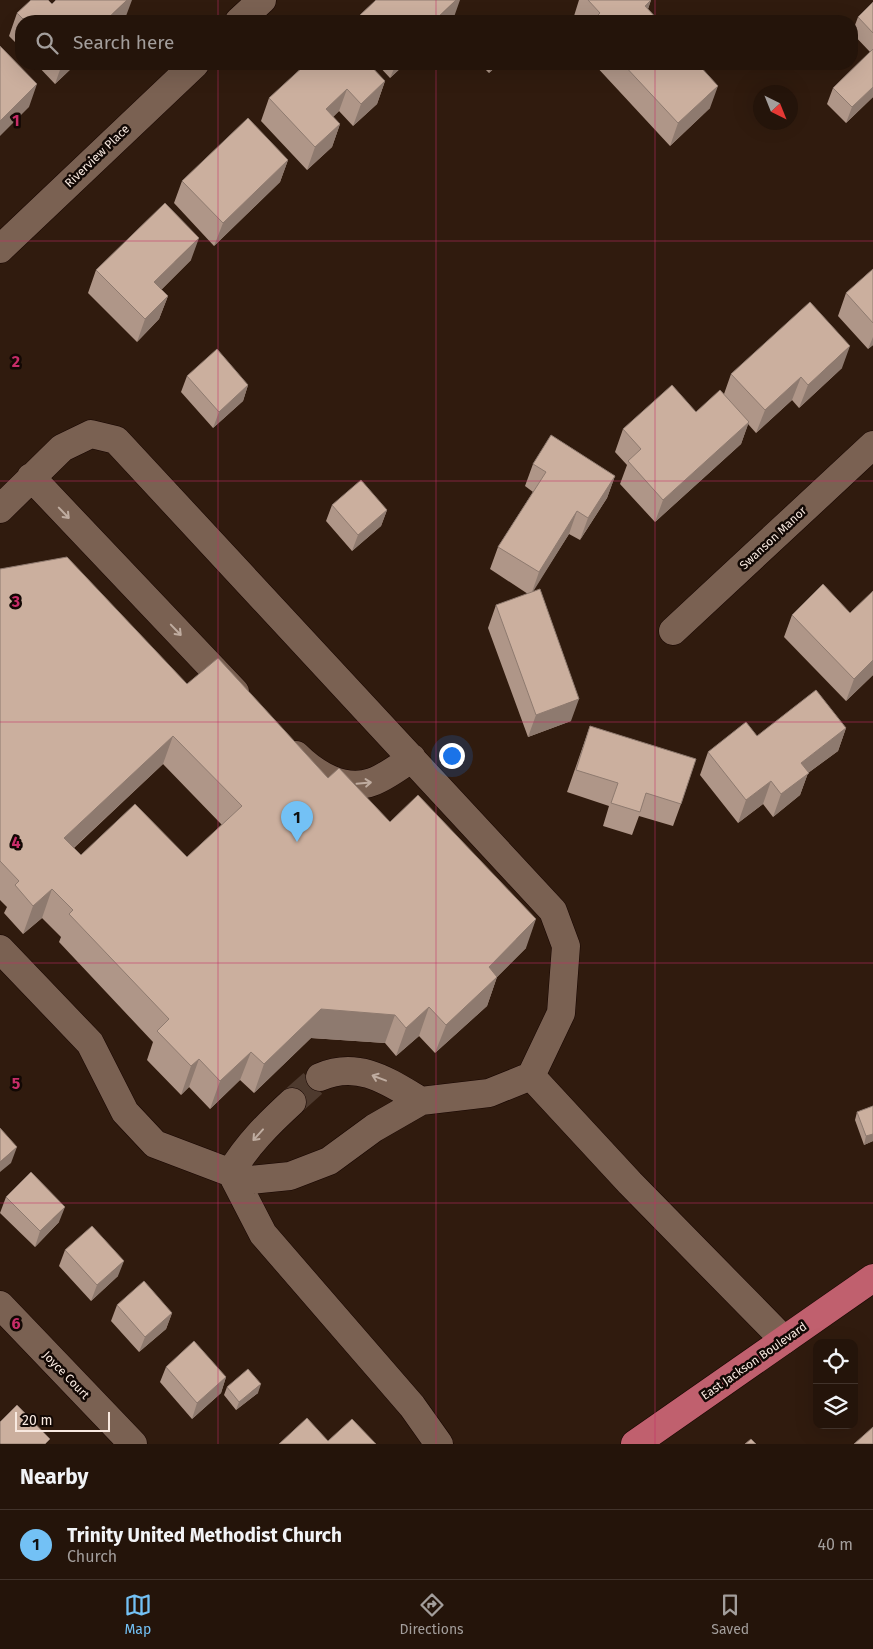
<!DOCTYPE html>
<style>
:root{--surface:#24140a;--page:#302118;--text:#f1f3f6;--muted:#a39e9c;--line:#41332b;--accent:#73c1f5}
body{margin:0;font-family:"Fira Sans",sans-serif;background:var(--page);color:var(--text)}
.controls{position:absolute;right:15px;bottom:15px;display:grid;overflow:hidden;border-radius:10px;box-shadow:0 5px 20px #0002}
.controls button{width:45px;height:45px;display:grid;place-items:center;padding:0;border:0;border-bottom:1px solid var(--line);background:var(--surface);color:var(--text);font:25px sans-serif}
.compass{position:absolute;left:753px;top:85px;width:45px;height:45px;border-radius:50%;background:var(--surface);box-shadow:0 5px 20px #0002;rotate:137deg}
.scale{position:absolute;left:15px;bottom:12px;width:95px;box-sizing:border-box;padding-left:5px;border:2px solid #f8e9e0;border-top:0;font-size:14px;line-height:18px;white-space:nowrap;color:#f8e9e0;-webkit-text-stroke:4px #120804;paint-order:stroke}
.you{position:absolute;left:451px;top:755px;width:18px;height:18px;margin:-12px;border:4px solid #fff;border-radius:50%;background:#1a73e8;box-shadow:0 0 0 8px #1a73e833}
.badge{display:grid;place-items:center;width:32px;height:32px;border-radius:50%;background:var(--accent);color:#111;font-size:16px;font-weight:700}
.pin{position:absolute;translate:-50% -41px;filter:drop-shadow(0 1px 2px #0008)}
.pin::after{content:'';position:absolute;top:26px;width:18px;height:15px;background:inherit;clip-path:polygon(0 0,100% 0,50% 100%)}
.list{margin:0;padding:0;list-style:none}
h2{display:flex;justify-content:space-between;align-items:center;height:65px;margin:0;padding:0 20px;font-size:21px}
h2 small{font-size:16px;font-weight:400;color:var(--muted)}
.list li{display:grid;grid-template-columns:32px 1fr auto;gap:15px;align-items:center;box-sizing:border-box;height:70px;padding:0 20px;border-top:1px solid var(--line)}
.list b{display:block;font-size:19px;white-space:nowrap}
.list p{margin:0;font-size:16px;white-space:nowrap;color:var(--muted)}
.list em{font-size:16px;font-style:normal;color:var(--muted)}
.icon{flex:none;width:28px;height:28px;fill:none;stroke:currentColor;stroke-width:2;stroke-linecap:round;stroke-linejoin:round}
.map{position:relative;flex:none;width:873px;height:1444px;overflow:hidden}
.search{position:absolute;background:var(--surface);box-shadow:0 5px 20px #0002;left:15px;right:15px;top:15px;height:55px;display:flex;align-items:center;gap:12px;box-sizing:border-box;padding:0 18px;border-radius:20px;color:var(--muted);font-size:19px}
.sheet{height:135px;background:var(--surface)}
nav{display:flex;justify-content:space-around;align-items:center;box-sizing:border-box;height:70px;border-top:1px solid var(--line);background:var(--surface);font-size:14px;color:var(--muted)}
nav a{display:grid;justify-items:center;gap:2px}
nav .on{color:var(--accent)}
.map>svg:first-child{display:block}
.lines{fill:none;stroke-linecap:round;stroke-linejoin:round}
.minor-tunnel{stroke:#4e3a2e;stroke-width:28;stroke-dasharray:28 14;stroke-linecap:butt}
.minor-casing{stroke:#170500;stroke-width:29}
.major-casing{stroke:#170500;stroke-width:29}
.minor{stroke:#7a6152;stroke-width:28}
.major{stroke:#c0606e;stroke-width:28}
.wall{fill:#af9688;fill-rule:evenodd}
.shaded-wall{fill:#8e7a6f}
.building{fill:#cbaf9e;stroke:#8e7a6f;fill-rule:evenodd}
.oneway{stroke:#bfaca0}
.grid{fill:none;stroke:#c72d68;stroke-width:1;stroke-opacity:0.55}
.labels{text-anchor:middle;stroke-width:5;stroke-linejoin:round;paint-order:stroke}
.street-label{font-size:12px;fill:#f8e9e0;stroke:#120804}
.grid-label{font-size:16px;text-anchor:middle;font-weight:bold;fill:#c72d68;stroke:#120804;stroke-width:5;stroke-linejoin:round;paint-order:stroke}
</style>
<div class="map">
<svg width="873" height="1444" viewBox="0 0 873 1444">
<rect width="100%" height="100%" fill="#301b0e"/>
<g class="lines">
<!-- minor-tunnel -->
<path class="minor-tunnel" d="M292,1102L320,1077"/>
<defs>
<path id="minor" d="M239,21L262,0
M0,249L195,64
M31,477L235,692
M0,509L62,448L91,434L116,440L553,911L566,946L561,1013L531,1076L489,1093L421,1101L374,1128L329,1161L290,1176L250,1180L155,1144L125,1112L90,1043L0,949
M673,631L873,445
M296,755C315,774 344,792 372,782C386,777 400,766 412,758
M531,1076L630,1183L784,1340
M320,1077C359,1060 389,1082 421,1101
M292,1102C268,1124 247,1145 231,1172L263,1234L412,1406L439,1444
M0,1305L133,1444"/>
<path id="major" d="M635,1444L873,1278"/>
</defs>
<!-- minor casing -->
<use href="#minor" class="minor-casing"/>
<!-- major casing -->
<use href="#major" class="major-casing"/>
<!-- minor -->
<use href="#minor" class="minor"/>
<!-- major -->
<use href="#major" class="major"/>
</g>
<!-- wall -->
<path class="wall" d="M579,0H651L648,9L659,21H578L574,16Z
M873,2V97L846,123L827,104L833,88L870,52L852,33L858,17Z
M52,4L126,16L120,21H21V48L9,36L17,13Z
M360,15L454,17L449,21H358Z
M36,64H76L55,84Z
M377,64H405L390,78Z
M480,64H499L489,73Z
M594,64H698L710,108L670,146Z
M385,81L377,104L353,126L339,111L333,117L340,124L332,147L307,170L261,121L269,98Z
M288,160L280,182L214,246L174,203L182,181Z
M191,260L161,290L168,296L159,319L137,342L88,293L96,270Z
M873,269V345L868,349L838,316L846,293Z
M842,368L799,408L792,400L756,433L748,424L741,444L655,522L620,484L627,465L615,452L623,429L696,412L724,394L731,374Z
M187,376L248,385L243,401L213,428L181,392Z
M533,464L615,476L607,498L580,540L569,534L532,592L571,721L528,737L488,628L496,605L528,594L490,569L498,547L533,492L525,486Z
M332,505L387,510L381,526L352,551L326,521Z
M0,569L187,684L328,778L390,822L526,948L497,977L487,1006L435,1053L419,1036L396,1056L385,1043L311,1038L254,1093L240,1080L210,1109L189,1087L181,1095L147,1060L153,1042L59,942L61,937L42,918L23,934L4,913L7,907L0,900ZM163,764L222,825L187,857L81,855L74,848Z
M792,615L873,675L846,701L784,637Z
M590,726L681,804L673,826L639,816L632,835L603,826L609,806L567,792Z
M846,728L838,751L808,773L800,795L773,817L763,804L738,823L700,775L708,752L757,736Z
M873,1106V1141L864,1145L855,1120L857,1112Z
M6,1197L59,1222L35,1247L0,1213Z
M65,1250L118,1276L91,1301L59,1266Z
M117,1305L172,1313L166,1329L139,1352L111,1321Z
M166,1367L226,1377L221,1393L192,1419L160,1382Z
M227,1387L258,1393L236,1410L224,1395Z"/>
<!-- shaded-wall -->
<path class="shaded-wall" d="M127,0H132L126,16L120,21H105Z
M456,0H460L454,17L449,21H434Z
M651,0L644,21L645,6Z
M62,64H76L55,84Z
M396,64H405L390,78Z
M493,64H499L489,73L492,65Z
M385,81L377,104L353,126L361,104Z
M37,84L29,107L0,136V121Z
M718,86L710,108L670,146L678,123Z
M873,87V97L846,123L852,107Z
M347,89L339,111L317,132L326,109Z
M340,124L332,147L307,170L315,147Z
M288,160L280,182L214,246L223,223Z
M199,238L191,260L146,305L154,282Z
M168,296L159,319L137,342L145,319Z
M873,337V345L868,349Z
M850,346L842,368L799,408L808,385Z
M801,377L792,400L756,433L765,410Z
M248,385L243,401L213,428L219,412Z
M749,422L741,444L655,522L663,500Z
M615,476L607,498L580,540L588,518Z
M387,510L381,526L352,551L358,535Z
M577,511L569,534L531,595L539,572Z
M873,660V675L846,701L854,679Z
M579,699L571,721L528,737L536,715Z
M846,728L838,751L808,773L800,795L773,817L781,794L801,763Z
M173,736L163,764L54,866L64,838Z
M771,781L763,804L738,823L746,800Z
M52,889L42,918L23,934L33,906Z
M536,919L526,948L491,983L497,977L487,1006L435,1053L446,1025L489,967Z
M429,1007L419,1036L396,1056L406,1028Z
M321,1009L395,1015L385,1043L311,1038L254,1093L264,1064Z
M251,1052L240,1080L210,1109L220,1081Z
M199,1059L189,1087L181,1095L191,1066Z
M873,1134V1141L864,1145L866,1136Z
M17,1147L11,1163L0,1172V1162Z
M65,1207L59,1222L35,1247L40,1231Z
M124,1261L118,1276L91,1301L97,1285Z
M172,1313L166,1329L139,1352L145,1337Z
M226,1377L221,1393L192,1419L197,1403Z
M261,1384L258,1393L236,1410L239,1402Z"/>
<!-- building -->
<path class="building" d="M31,0H48L52,4L56,0H127L105,21H25L17,13Z
M376,0H456L434,21H366L360,15Z
M588,0H651L645,6L659,21H592L600,13Z
M873,2V33L858,17Z
M0,46L37,84L0,121Z
M873,49V87L852,107L833,88Z
M306,64H369L385,81L361,104L347,89L326,109L340,124L315,147L269,98Z
M623,64H698L718,86L678,123Z
M248,118L288,160L223,223L182,181Z
M165,203L199,238L154,282L168,296L145,319L96,270Z
M873,269V323L846,293Z
M810,302L850,346L808,385L801,377L765,410L731,374Z
M217,349L248,385L219,412L187,376Z
M672,385L696,412L720,390L749,422L663,500L628,461L641,449L623,429Z
M551,435L615,476L588,518L577,511L539,572L498,547L546,472L533,464Z
M361,480L387,510L358,535L332,505Z
M67,557L187,684L218,658L328,778L339,768L390,822L418,795L536,919L489,967L497,977L446,1025L429,1007L406,1028L395,1015L321,1009L264,1064L251,1052L220,1081L199,1059L191,1066L157,1031L169,1019L69,914L73,910L52,889L33,906L15,885L19,881L0,861V569ZM173,736L242,806L187,857L135,804L81,855L64,838Z
M823,584L850,613L873,591V660L854,679L792,615Z
M540,589L579,699L536,715L496,605Z
M816,690L846,728L801,763L809,773L781,794L771,781L746,800L708,752L746,722L757,736Z
M590,726L696,759L681,804L646,793L640,812L611,803L618,783L576,770Z
M873,1106V1134L866,1136L857,1112Z
M0,1128L17,1147L0,1162Z
M31,1172L65,1207L40,1231L6,1197Z
M92,1226L124,1261L97,1285L65,1250Z
M144,1281L172,1313L145,1337L117,1305Z
M194,1341L226,1377L197,1403L166,1367Z
M248,1369L261,1384L239,1402L227,1387Z
M17,1405L50,1439L45,1444H1L0,1443V1422Z
M307,1418L328,1441L352,1419L376,1444H279Z
M873,1427V1444H854Z
M751,1439L756,1444H745Z"/>
<!-- one-way arrows -->
<defs><path id="oneway-shaft" d="M-6 0H5M1.5-3L5.5 0L1.5 3" fill="none" stroke-width="1.6" stroke-linecap="round" stroke-linejoin="round" transform="scale(1.25)"/></defs>
<g class="oneway">
<use href="#oneway-shaft" transform="translate(64 513) rotate(46)"/>
<use href="#oneway-shaft" transform="translate(176 630) rotate(46)"/>
<use href="#oneway-shaft" transform="translate(364 783) rotate(-5)"/>
<use href="#oneway-shaft" transform="translate(379 1078) rotate(-159)"/>
<use href="#oneway-shaft" transform="translate(258 1135) rotate(132)"/>
</g>
<!-- grid -->
<path class="grid" d="M218,0V21M436,0V21M655,0V21M218,64V1444M436,64V1444M655,64V1444M0,241H873M0,481H873M0,722H873M0,963H873M0,1203H873"/>
<g class="labels">
<!-- street labels -->
<g class="street-label">
<text transform="translate(97 156) rotate(-44)" y="4">Riverview Place</text>
<text transform="translate(773 538) rotate(-43)" y="4">Swanson Manor</text>
<text transform="translate(754 1361) rotate(-35)" y="4">East Jackson Boulevard</text>
<text transform="translate(66 1375) rotate(46)" y="4">Joyce Court</text>
</g>
</g>
<g class="grid-label">
<text x="16" y="126">1</text>
<text x="16" y="367">2</text>
<text x="16" y="607">3</text>
<text x="16" y="848">4</text>
<text x="16" y="1089">5</text>
<text x="16" y="1329">6</text>
</g>
</svg>
<div class="controls">
<button><svg class="icon" aria-label="locate" viewBox="0 0 24 24"><circle cx="12" cy="12" r="6"/><path d="M12 2v4M12 18v4M2 12h4M18 12h4"/></svg></button>
<button><svg class="icon" aria-label="layers" viewBox="0 0 24 24"><path d="M12 4l9 5-9 5-9-5zM3 14l9 5 9-5"/></svg></button>
</div>
<svg class="compass" viewBox="-18 -18 36 36"><path d="M0-13l5 13h-10z" fill="#e53935"/><path d="M0 13l5-13h-10z" fill="#a39e9c"/></svg>
<div class="scale">20 m</div>
<div class="you"></div>
<div class="pin badge" style="left:297px;top:842px">1</div>
<div class="search"><svg class="icon" aria-label="search" viewBox="0 0 24 24"><circle cx="10" cy="10" r="6"/><path d="M15 15l6 6"/></svg>Search here</div>
</div>
<section class="sheet">
<h2>Nearby<small></small></h2>
<ul class="list">
<li><span class="badge">1</span><div><b>Trinity United Methodist Church</b><p>Church</p></div><em>40 m</em></li>
</ul>
</section>
<nav>
<a class="on"><svg class="icon" aria-label="map" viewBox="0 0 24 24"><path d="M3 6l6-2 6 2 6-2v14l-6 2-6-2-6 2zM9 4v14M15 6v14"/></svg>Map</a>
<a><svg class="icon" aria-label="directions" viewBox="0 0 24 24"><path d="M12 3l9 9-9 9-9-9zM9 14v-3h6M13 9l2 2-2 2"/></svg>Directions</a>
<a><svg class="icon" aria-label="saved" viewBox="0 0 24 24"><path d="M7 4h10v16l-5-4-5 4z"/></svg>Saved</a>
</nav>
